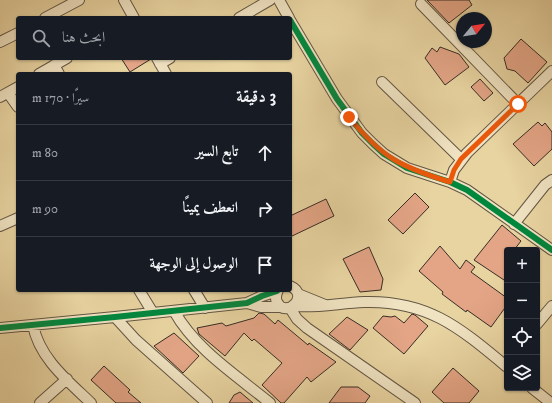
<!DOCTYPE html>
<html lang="ar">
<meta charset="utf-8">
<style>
:root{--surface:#171b24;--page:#20242c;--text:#f1f3f6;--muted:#9ea1a6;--line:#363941}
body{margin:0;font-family:"IM FELL DW Pica",Amiri,serif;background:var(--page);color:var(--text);direction:rtl}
.controls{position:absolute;right:12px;bottom:12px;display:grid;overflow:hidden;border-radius:4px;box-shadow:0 1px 3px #0004}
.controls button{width:36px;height:36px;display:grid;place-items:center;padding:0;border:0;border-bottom:1px solid var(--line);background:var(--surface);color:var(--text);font:20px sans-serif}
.compass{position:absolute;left:456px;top:12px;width:36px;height:36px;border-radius:50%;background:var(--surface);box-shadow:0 1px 3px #0004;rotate:60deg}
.stop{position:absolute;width:12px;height:12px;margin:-9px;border:3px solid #ea580c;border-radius:50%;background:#fff}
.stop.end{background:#ea580c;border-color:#fff;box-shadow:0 1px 4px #0008}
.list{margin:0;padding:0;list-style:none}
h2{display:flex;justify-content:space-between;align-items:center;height:52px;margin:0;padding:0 16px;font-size:17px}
h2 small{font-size:13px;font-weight:400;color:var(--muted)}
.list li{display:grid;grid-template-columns:26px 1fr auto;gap:12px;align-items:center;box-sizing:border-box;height:56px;padding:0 16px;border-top:1px solid var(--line)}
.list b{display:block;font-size:15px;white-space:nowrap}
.list em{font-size:13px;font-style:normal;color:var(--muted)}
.icon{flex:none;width:22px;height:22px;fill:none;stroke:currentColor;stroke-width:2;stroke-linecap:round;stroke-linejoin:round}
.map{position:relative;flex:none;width:552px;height:403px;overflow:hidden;direction:ltr}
.search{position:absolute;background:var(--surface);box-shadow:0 1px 3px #0004;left:16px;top:16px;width:276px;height:44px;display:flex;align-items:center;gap:10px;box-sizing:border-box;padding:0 14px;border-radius:4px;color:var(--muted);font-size:15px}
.panel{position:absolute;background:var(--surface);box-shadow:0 1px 3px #0004;left:16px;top:72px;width:276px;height:220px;border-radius:4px;direction:rtl}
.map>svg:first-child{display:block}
.building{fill:#e3a586;stroke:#372c25}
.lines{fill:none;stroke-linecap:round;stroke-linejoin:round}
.minor-casing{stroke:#635644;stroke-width:12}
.minor{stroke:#f0e3c2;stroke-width:10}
.cycleway-casing{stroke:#f0e3c2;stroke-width:8}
.cycleway{stroke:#00873e;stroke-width:6}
.route{stroke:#ea580c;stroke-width:5}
</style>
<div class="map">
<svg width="552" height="403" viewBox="0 0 552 403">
<rect width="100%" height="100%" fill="#e8d4a1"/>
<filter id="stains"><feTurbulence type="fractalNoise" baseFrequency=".005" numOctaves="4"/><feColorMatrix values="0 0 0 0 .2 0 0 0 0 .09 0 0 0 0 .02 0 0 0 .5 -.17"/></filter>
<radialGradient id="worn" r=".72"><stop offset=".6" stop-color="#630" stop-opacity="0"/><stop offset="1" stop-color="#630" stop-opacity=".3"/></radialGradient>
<!-- building -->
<path class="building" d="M427,0H469L472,5L449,23Z
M521,39L547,62L528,83L515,71L507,69L504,58Z
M440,47L459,54L469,67L445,85L425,58L432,48L437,52Z
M121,58H151V59L130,72Z
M480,79L493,93L484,101L471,87Z
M538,122L542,126L545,123L552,132V149L534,166L513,144Z
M415,193L429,207L403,234L388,220Z
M326,199L334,216L290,237V216Z
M502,225L521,241L514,250H507V282L474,260Z
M440,246L460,269L466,260L475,267L471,272L507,298V305L491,327L467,310L466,312L442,294L443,292L419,271Z
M369,247L383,279L381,290L360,292L343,259Z
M259,313L264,314L275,324L278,320L308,345L309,343L336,362L311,382L307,377L284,403H281L262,385L282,363L254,339L252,341L244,333L225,356L199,334L197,328L222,323L226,326L254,318Z
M412,314L415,315L428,326L404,354L373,328L383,316L391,317L395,316L404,323Z
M347,317L368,330L350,350L329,334Z
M174,333L199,356L183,373L154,346Z
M104,366L130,390L128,392L141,403H116L91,380Z
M453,368L479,391L469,403H444L432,392Z
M341,387H358L370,396L365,403H329Z
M240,392L253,403H229L234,395Z"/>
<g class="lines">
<defs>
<path id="minor" d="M124,0L134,18
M279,0L289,18
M421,4L518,104
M45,18L79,0
M239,18L270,0
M290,20L337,99L362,133L373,144L384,154L407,168L450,182L467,190L552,250
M0,42L18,33
M157,58L166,74
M160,64L170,58
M54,65L59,74
M39,74L67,58
M382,82L461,159
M8,93L18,107
M0,97L18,87
M450,182L454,170L467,153L552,71
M514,224L545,185L552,180
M0,226L18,218
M139,290L153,313
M194,290L205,308
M278,290C276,294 275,298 277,302C286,320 311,295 290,286
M298,294L325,305
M247,303L261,307H281
M294,306C317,308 340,303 364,302C428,300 460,328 507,367
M290,308L297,319L307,328L415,403
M174,311C196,350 236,375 270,403
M115,317L136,340L207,403
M537,324L552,306
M33,325C39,358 68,381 91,403
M0,328L115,317L247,303L262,296L277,291
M532,388L551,403
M40,403L67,379"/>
</defs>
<!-- minor casing -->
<use href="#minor" class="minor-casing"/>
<!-- minor -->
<use href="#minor" class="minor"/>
<defs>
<path id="cycleway" d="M290,20L337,99L362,133L373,144L384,154L407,168L450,182L467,190L552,250
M0,328L115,317L247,303L262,296L277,291"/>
</defs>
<!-- cycleway casing -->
<use href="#cycleway" class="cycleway-casing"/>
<!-- cycleway -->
<use href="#cycleway" class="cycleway"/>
</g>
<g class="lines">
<!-- route -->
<path class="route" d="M349,117C382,158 401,167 450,182L454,170L461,159L518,104"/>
</g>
<rect width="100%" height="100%" filter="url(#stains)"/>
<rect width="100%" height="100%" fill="url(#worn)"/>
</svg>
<div class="controls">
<button>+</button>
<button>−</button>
<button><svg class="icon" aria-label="locate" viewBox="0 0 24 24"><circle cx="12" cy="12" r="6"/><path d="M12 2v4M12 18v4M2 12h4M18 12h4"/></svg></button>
<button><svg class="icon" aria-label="layers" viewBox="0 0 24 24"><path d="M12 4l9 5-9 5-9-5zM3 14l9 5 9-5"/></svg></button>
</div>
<svg class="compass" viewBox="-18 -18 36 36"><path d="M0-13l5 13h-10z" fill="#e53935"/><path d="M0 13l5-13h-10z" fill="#9ea1a6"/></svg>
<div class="stop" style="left:518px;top:104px"></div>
<div class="stop end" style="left:349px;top:117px"></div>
<div class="search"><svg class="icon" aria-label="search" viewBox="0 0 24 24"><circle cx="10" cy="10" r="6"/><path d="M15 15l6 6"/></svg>ابحث هنا</div>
<section class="panel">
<h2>3 دقيقة<small>سيرًا · 170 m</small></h2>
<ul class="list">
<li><svg class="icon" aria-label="ahead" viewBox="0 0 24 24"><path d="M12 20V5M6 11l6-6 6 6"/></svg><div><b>تابع السير</b></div><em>80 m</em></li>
<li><svg class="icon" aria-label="right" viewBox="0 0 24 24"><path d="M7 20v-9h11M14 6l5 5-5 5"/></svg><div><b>انعطف يمينًا</b></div><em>90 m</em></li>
<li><svg class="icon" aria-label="arrive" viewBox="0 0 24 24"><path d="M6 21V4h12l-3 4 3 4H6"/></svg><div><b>الوصول إلى الوجهة</b></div></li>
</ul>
</section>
</div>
